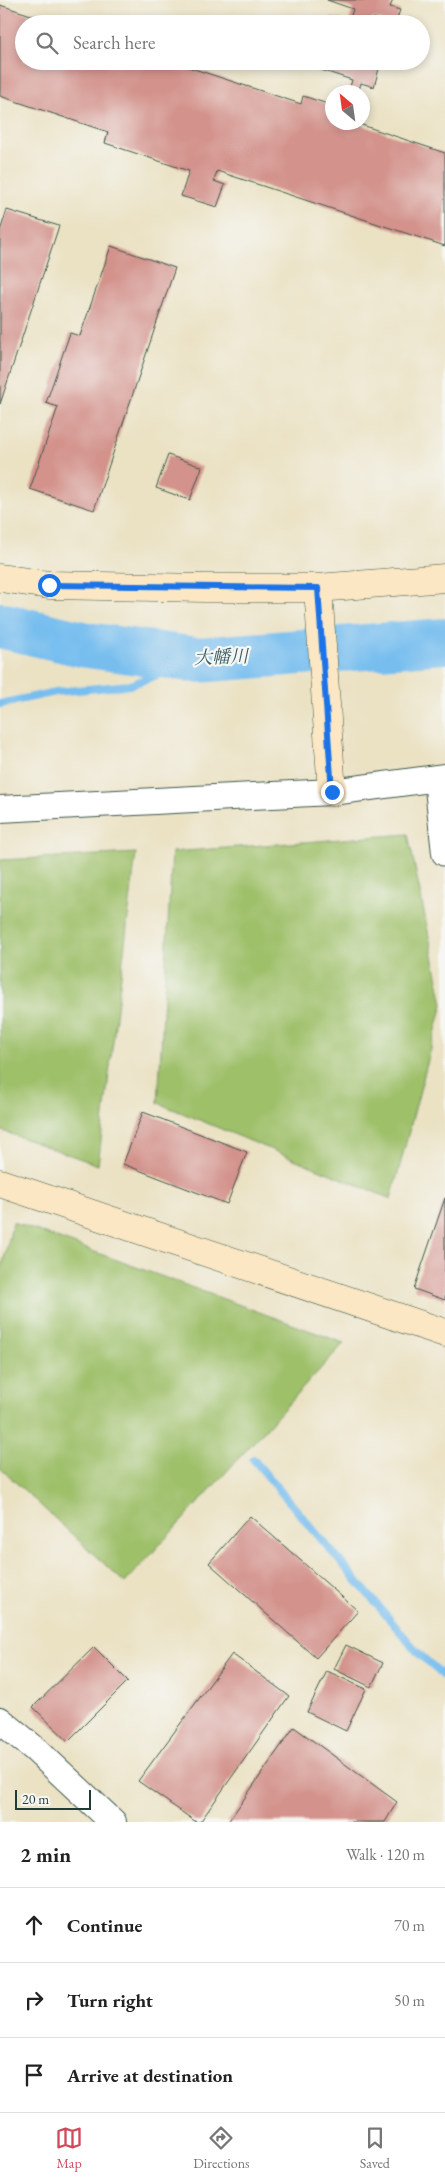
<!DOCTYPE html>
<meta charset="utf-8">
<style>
:root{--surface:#fff;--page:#f2f2f2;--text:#222;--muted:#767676;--line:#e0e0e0;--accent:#d1495b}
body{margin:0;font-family:"EB Garamond","Noto Serif JP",serif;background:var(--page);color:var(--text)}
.compass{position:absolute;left:325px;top:85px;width:45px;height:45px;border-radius:50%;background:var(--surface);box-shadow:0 2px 8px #0003;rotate:331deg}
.scale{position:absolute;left:15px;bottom:12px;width:76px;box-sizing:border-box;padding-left:5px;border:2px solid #1f3d34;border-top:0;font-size:14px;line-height:18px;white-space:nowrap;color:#1f3d34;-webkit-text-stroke:4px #f6f6f2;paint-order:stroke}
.stop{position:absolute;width:15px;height:15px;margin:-11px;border:4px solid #1a73e8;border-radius:50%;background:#fff}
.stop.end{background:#1a73e8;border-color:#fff;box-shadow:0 1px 5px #0008}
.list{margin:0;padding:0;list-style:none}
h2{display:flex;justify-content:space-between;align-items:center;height:65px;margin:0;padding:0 20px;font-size:21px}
h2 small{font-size:16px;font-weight:400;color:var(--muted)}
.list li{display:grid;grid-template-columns:32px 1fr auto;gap:15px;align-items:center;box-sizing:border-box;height:75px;padding:0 20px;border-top:1px solid var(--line)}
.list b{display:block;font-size:19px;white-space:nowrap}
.list em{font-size:16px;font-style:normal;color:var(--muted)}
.icon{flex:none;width:28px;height:28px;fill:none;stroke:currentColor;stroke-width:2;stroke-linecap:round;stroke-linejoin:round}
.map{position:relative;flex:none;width:445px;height:1822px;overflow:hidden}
.search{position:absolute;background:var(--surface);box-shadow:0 2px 8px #0003;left:15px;right:15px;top:15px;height:55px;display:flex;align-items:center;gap:12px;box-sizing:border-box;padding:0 18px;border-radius:28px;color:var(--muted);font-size:19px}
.sheet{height:290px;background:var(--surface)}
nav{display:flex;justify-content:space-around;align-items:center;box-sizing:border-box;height:70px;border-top:1px solid var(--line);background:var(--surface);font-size:14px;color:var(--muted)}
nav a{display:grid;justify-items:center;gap:2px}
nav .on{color:var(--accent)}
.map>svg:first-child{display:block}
.green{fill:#9ec069;stroke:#5e7e4e}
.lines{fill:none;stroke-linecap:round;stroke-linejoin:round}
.stream{stroke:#77beef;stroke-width:8}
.river{stroke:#77beef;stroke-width:46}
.building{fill:#d3928b}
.street-casing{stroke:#3e564a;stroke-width:28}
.secondary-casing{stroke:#3e564a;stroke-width:29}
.street{stroke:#fff;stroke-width:26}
.secondary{stroke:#fbe7c3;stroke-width:28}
.route{stroke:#1a73e8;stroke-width:6}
.labels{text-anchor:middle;stroke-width:4.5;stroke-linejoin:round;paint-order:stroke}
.water-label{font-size:18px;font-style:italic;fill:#355d63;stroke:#f6f6f2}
</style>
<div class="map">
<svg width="445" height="1822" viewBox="0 0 445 1822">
<rect width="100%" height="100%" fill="#f6f6f2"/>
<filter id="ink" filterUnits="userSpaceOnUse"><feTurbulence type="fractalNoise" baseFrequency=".02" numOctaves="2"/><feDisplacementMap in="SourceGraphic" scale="10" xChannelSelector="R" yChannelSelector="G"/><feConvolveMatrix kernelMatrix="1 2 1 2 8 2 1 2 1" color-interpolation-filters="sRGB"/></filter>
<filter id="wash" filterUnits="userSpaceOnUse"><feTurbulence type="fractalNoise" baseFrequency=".0096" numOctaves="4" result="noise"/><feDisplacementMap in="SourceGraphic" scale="20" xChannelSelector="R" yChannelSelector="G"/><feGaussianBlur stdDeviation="1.12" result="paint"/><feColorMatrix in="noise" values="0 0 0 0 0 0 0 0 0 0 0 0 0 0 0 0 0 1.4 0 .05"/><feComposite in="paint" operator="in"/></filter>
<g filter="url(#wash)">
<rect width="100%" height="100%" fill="#ebe2c4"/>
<!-- green -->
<path class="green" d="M408,834L443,1004L391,1199L158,1103L172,852Z
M136,853L98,1165L0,1130V860Z
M13,1222L344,1343L125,1583L0,1468V1275Z"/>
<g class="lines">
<!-- stream -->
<path class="stream" d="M0,704L56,692L130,685L197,660
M253,1459L420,1655L445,1677"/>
<!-- river -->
<path class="river" d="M0,625L87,645L197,660L445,641"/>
</g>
<g id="blocks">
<!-- building -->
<path class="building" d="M327,0H393L390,7L400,10L395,24L373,18L371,24H329L331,17L349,22L353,9Z
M0,5L56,23L24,24V61H170L301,104L303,96L331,105L328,114L332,116V122H353L445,153V246L217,171L214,181L225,185L217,207L181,196L189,171L105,143L108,132L0,96Z
M317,61H373L380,65L374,87L361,83L359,90L350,87L352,80L315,68Z
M7,210L59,226L0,404V231Z
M111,246L175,268L94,510L30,489L58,407L46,403L70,333L80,336Z
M168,455L202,467L190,500L156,488Z
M143,1112L247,1152L227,1204L123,1164Z
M445,1198V1300L414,1289Z
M250,1516L358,1611L316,1658L209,1563Z
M346,1645L383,1663L371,1687L334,1669Z
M94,1647L128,1681L68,1741L33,1707Z
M232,1654L289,1696L200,1822H196L138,1781Z
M327,1671L366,1689L346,1731L307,1712Z
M294,1727L397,1802L385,1822H228Z"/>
</g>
</g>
<g filter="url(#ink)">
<use href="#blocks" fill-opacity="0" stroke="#3e564a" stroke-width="1"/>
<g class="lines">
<defs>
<path id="street" d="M437,779L445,853
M0,809L332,792L445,777
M0,1720L36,1750L113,1822"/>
<path id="secondary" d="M0,578L49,585L205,588H318L445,578
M318,588L332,792
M0,1183L445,1333"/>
</defs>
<!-- street casing -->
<use href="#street" class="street-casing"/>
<!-- secondary casing -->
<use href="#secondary" class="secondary-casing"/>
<!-- street -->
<use href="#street" class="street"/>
<!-- secondary -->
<use href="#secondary" class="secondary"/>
</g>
</g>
<g class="lines" filter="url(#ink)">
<!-- route -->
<path class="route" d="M49,585L318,588L332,792"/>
</g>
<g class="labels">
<!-- water labels -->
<g class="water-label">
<text transform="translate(221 657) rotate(-2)" y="6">大幡川</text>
</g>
</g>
</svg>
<svg class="compass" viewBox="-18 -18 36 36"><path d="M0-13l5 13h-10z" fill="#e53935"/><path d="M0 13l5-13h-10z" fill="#767676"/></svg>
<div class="scale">20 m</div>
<div class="stop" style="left:49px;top:585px"></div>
<div class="stop end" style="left:332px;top:792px"></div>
<div class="search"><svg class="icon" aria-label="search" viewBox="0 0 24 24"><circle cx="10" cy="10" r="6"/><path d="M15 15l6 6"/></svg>Search here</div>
</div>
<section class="sheet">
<h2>2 min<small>Walk · 120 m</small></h2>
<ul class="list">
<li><svg class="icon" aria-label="ahead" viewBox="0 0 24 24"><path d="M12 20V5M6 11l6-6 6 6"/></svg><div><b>Continue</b></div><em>70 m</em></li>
<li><svg class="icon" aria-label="right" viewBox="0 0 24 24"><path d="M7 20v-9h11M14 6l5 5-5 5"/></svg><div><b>Turn right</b></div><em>50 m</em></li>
<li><svg class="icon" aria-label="arrive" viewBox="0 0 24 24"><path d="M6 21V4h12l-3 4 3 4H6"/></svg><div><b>Arrive at destination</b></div></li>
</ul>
</section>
<nav>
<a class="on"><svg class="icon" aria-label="map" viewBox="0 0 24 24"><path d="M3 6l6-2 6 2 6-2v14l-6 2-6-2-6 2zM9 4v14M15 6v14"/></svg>Map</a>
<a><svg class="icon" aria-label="directions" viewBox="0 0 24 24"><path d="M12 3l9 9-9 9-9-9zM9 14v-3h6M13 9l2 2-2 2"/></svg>Directions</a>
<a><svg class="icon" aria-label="saved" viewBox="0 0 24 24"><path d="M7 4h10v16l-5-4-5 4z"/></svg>Saved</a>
</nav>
